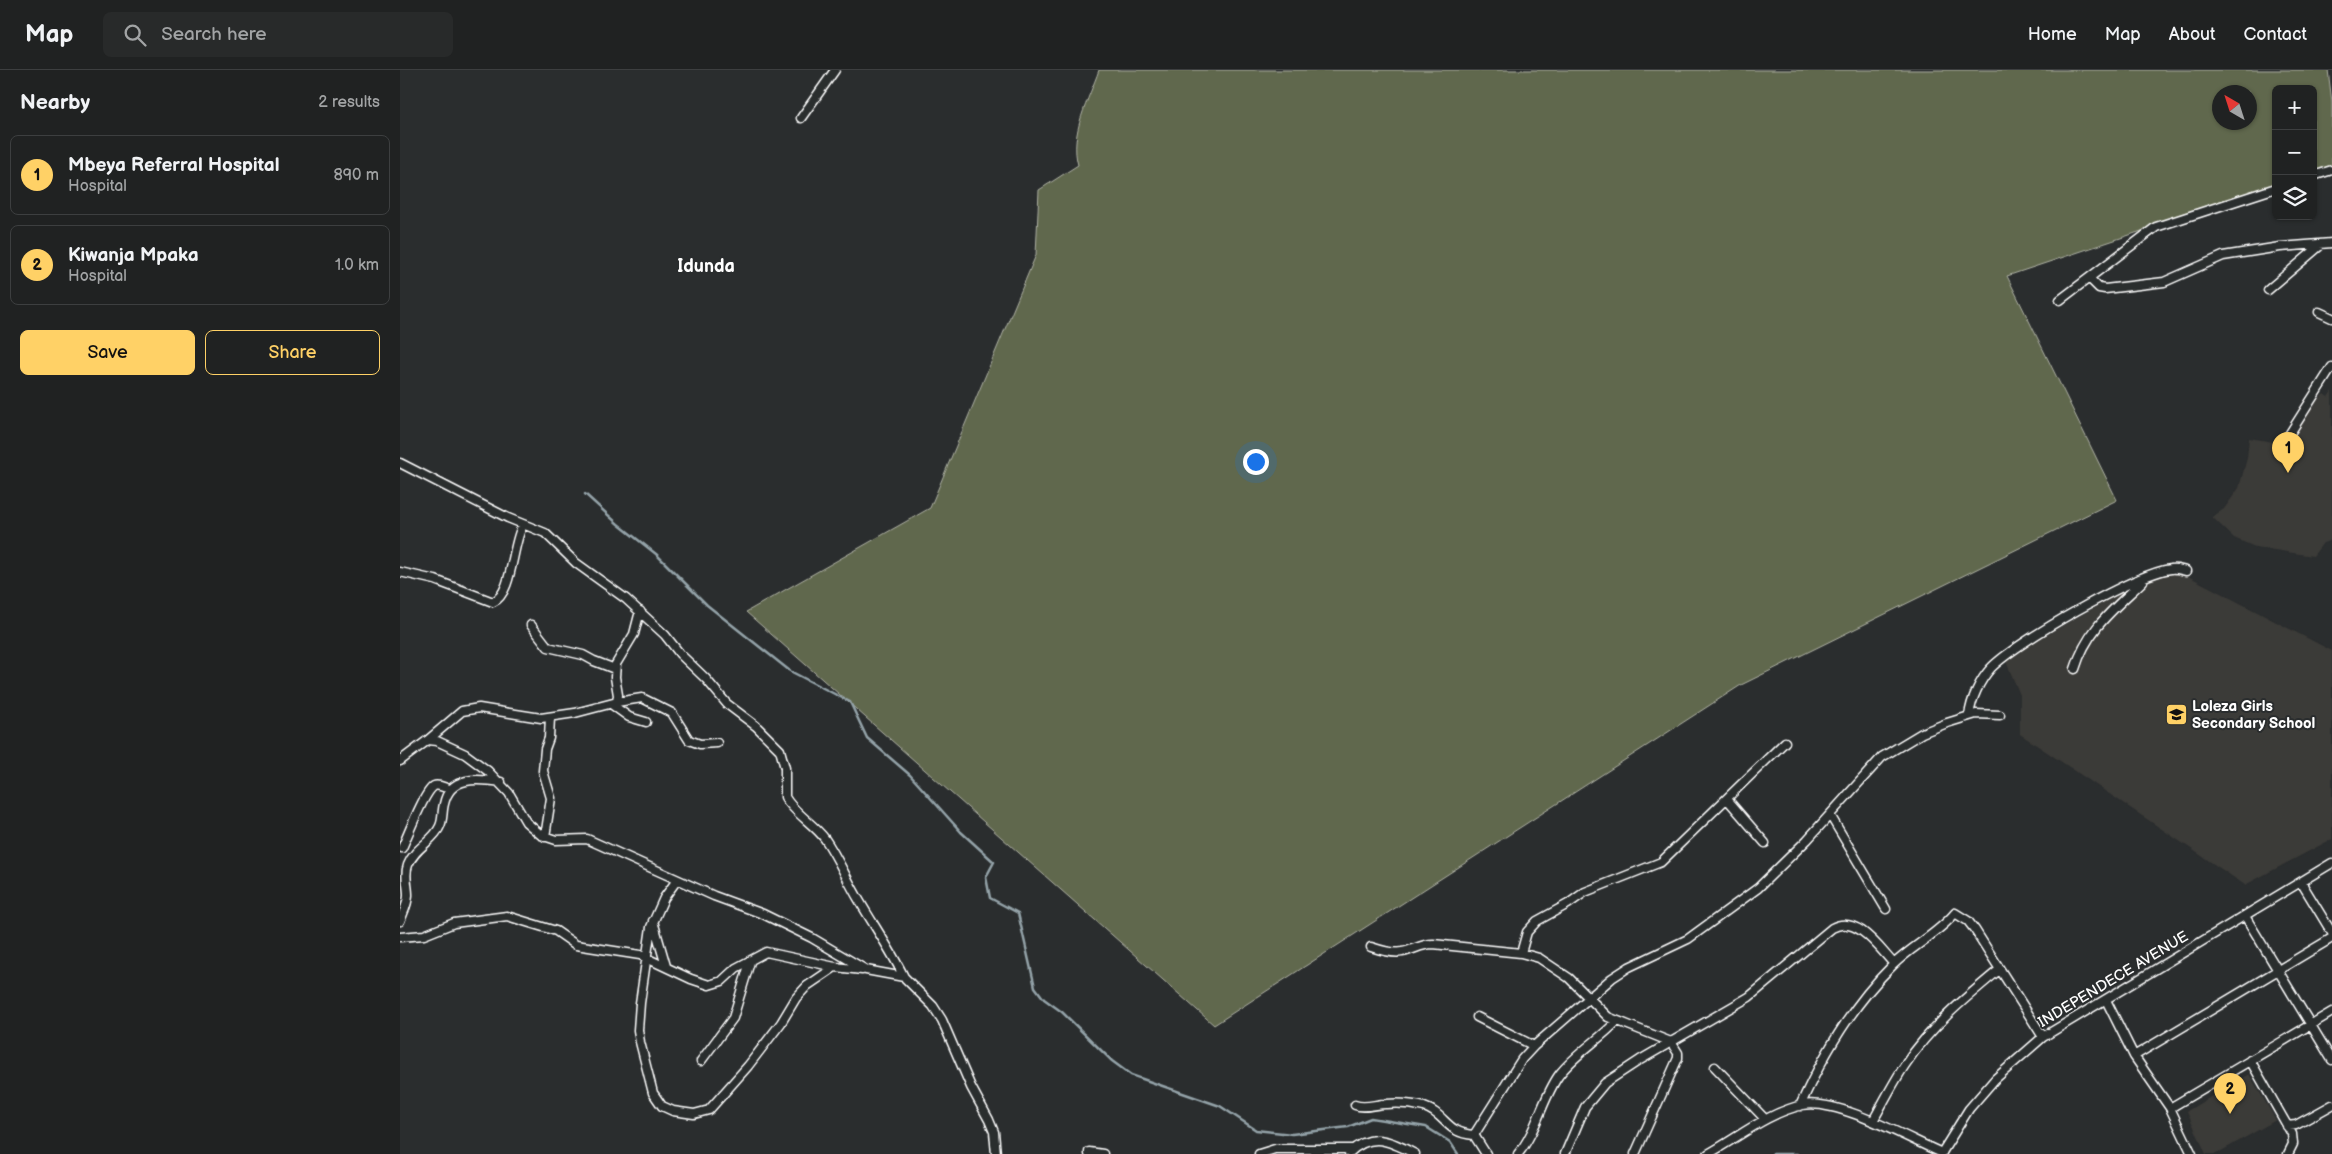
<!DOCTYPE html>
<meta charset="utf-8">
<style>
:root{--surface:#202222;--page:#282a2a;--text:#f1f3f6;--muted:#a2a4a5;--line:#3d3f40;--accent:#ffd166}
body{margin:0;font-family:"Balsamiq Sans",sans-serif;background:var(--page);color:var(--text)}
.controls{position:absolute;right:15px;top:15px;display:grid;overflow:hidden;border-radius:8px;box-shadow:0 1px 4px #0004}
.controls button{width:45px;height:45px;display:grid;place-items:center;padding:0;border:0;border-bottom:1px solid var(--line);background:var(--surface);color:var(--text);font:25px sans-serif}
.compass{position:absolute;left:1812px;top:15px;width:45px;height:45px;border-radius:50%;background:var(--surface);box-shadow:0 1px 4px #0004;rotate:321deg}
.you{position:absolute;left:855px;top:391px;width:18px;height:18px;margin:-12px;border:4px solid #fff;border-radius:50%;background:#1a73e8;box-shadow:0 0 0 8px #1a73e833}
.badge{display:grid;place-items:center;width:32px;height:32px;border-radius:50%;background:var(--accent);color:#111;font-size:16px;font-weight:700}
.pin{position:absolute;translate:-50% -41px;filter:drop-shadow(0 1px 2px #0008)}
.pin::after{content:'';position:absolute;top:26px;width:18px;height:15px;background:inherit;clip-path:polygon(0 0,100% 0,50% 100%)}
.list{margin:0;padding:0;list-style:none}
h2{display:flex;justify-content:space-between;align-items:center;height:65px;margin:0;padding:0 20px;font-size:21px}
h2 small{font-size:16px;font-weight:400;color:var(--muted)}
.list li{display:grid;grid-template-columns:32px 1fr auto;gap:15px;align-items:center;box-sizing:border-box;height:80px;margin:0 10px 10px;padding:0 10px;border:1px solid var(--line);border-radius:8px}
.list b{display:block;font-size:19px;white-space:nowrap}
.list p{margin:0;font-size:16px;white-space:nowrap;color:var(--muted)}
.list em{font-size:16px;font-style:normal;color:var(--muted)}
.actions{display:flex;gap:10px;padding:15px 20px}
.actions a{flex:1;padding:11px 0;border:1px solid var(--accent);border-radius:8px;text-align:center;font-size:18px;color:var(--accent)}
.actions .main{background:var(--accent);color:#111}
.icon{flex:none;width:28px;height:28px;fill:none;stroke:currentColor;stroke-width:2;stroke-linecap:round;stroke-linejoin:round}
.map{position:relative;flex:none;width:1932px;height:1084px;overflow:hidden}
header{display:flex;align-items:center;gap:30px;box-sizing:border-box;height:70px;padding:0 25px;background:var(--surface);border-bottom:1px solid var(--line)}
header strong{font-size:24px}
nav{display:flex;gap:28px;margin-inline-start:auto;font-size:18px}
.search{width:350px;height:45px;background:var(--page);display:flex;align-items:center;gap:12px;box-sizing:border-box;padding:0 18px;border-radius:8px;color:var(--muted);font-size:19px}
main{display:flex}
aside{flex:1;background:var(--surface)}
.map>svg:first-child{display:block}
.built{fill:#3b3a37}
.green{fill:#61674e;stroke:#b0b3a6;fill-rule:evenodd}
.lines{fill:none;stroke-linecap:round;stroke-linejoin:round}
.stream{stroke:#94a3a9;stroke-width:2.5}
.minor-casing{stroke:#fff;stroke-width:11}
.minor{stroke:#2a2d2e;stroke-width:8}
.labels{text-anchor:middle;stroke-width:4;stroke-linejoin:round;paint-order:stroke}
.poi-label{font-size:15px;font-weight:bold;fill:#fff;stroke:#2a2d2e;text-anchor:start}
.street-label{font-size:15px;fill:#fff;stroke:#2a2d2e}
.quarter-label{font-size:18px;font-weight:bold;fill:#fff;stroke:#2a2d2e}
</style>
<header>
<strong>Map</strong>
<div class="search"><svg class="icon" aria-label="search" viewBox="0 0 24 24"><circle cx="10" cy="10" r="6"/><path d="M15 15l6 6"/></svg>Search here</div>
<nav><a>Home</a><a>Map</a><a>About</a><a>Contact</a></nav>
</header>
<main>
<aside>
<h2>Nearby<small>2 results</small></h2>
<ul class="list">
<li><span class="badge">1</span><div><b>Mbeya Referral Hospital</b><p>Hospital</p></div><em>890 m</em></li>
<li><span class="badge">2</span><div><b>Kiwanja Mpaka</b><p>Hospital</p></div><em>1.0 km</em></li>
</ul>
<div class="actions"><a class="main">Save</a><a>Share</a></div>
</aside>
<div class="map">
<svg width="1932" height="1084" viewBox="0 0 1932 1084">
<rect width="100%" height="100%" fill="#2a2d2e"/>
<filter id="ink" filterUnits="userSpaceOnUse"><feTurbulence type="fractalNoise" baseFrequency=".02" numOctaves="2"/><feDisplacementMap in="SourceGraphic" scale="10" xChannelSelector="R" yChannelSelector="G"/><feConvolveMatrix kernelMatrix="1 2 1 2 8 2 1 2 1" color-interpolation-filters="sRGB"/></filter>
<g filter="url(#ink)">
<!-- built -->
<path class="built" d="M1932,321V470L1923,473L1913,486L1855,477L1834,468L1812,447L1824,439L1839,418L1847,388L1849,368L1886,374L1912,335L1924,324L1928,327Z
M1767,495L1932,581V769L1845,815L1620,664V625L1605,589Z
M1849,1004L1876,1050L1816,1084H1806L1787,1041Z"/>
<!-- green -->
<path class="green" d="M699,0H1928L1932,32V97L1913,104V19H1876V116L1607,206L1717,430L1341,615L814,955L346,542L530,438L636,185L639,120L678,95C669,64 689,29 699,0ZM1820,22H1850V52H1820Z"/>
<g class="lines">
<!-- stream -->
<path class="stream" d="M185,424L218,454L256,484L307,535L390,601L450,632L467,668L510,705L561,762L594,792L586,807L590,828L618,843L635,917L644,929L662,942L712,991L731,1005L820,1036L856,1060L892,1064L948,1057L971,1048L1026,1057L1050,1072L1058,1084
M1372,1084H1397"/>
<defs>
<path id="minor" d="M401,48L435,0
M1913,106L1932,100
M1690,209L1699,218L1705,219L1764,212L1823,186L1880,177L1932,173
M1868,220L1922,174
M1660,230L1756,157L1876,118
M1919,242L1932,248
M1887,368L1932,297
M0,393L108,448L145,463L176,493L226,529L265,565L280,584L306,609L327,634L356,656L380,680L385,698V727C393,742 414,754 425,769C438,788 447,810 459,830C474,856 491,880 504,907
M0,502L35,510L93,532C113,524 112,472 123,455
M131,555L148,577L183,585L194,591L215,599
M1675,599C1687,559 1714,539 1743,511
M217,632L242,628L272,643L289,670L300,674L317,673
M211,634L229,647L246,652
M1569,646C1571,629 1580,610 1591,598C1616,572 1736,503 1771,499C1776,498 1781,500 1786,501
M28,670L62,641L79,638L141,648L175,643L217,632L218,625L215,607L216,594L234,564L240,541
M0,691L28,670L37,671L65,684L88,701L109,723L126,752L141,765L156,770L187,769L314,826L363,844L412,868L466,900L504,907L533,936L542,950L571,1017L589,1050L594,1062L596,1084
M1327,729L1365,773
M1430,745L1486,839
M145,767L151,728L143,701L145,679L149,668L150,647
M2,778C8,765 24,722 34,716C39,714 45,718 50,719
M277,810L264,828L251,857L240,933L238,960L240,972L253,1023L262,1036L273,1041L294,1044L309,1040L348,996L381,953L396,928L407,916L435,897
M1901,812L1932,863
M1845,846L1932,990
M0,851C3,843 8,834 8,825C8,815 4,805 8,795C15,777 34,771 40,756C43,750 42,741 44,734C50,705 78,709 101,712
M253,851L266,896
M0,867L24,865L54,853L107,846L156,861L176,875L240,885L291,909L309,915L322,911L336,898L366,882L435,897L462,900
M971,877C980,880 993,884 1002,882C1014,880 1021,874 1033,874L1121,883L1139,888L1169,908L1208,947L1271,972L1278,983V988L1235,1084
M1121,883L1127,862L1137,851L1168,834L1185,822L1261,792L1385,672
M1706,930L1734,986L1770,1038L1792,1084
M1077,947L1134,976
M1734,986L1932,868
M1850,990L1892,1064L1893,1074L1888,1084
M301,991L333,948L350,892
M1315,997L1365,1049
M955,1035C965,1039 975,1034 986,1034C998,1033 1012,1034 1024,1037C1046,1044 1045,1063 1074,1065
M1400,1036C1423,985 1453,934 1493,895C1512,876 1538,864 1555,843L1568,851L1575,860L1643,967
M1770,1038L1932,942
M1473,1051C1483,1033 1493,1013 1505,995C1530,957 1564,929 1599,900
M1887,1056L1896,1055L1932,1035
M949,1083C972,1061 990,1071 1015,1084
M689,1084V1082L703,1084
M859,1084L875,1079H953
M1086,1084L1074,1065L1122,989L1134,976L1212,908L1229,897L1288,869L1358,818L1407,770L1482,687L1522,663L1547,653L1576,644L1600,645
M1118,1084C1137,1061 1142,1029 1159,1005C1174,985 1199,970 1216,952
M1165,1084L1185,1037L1205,1013L1240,990L1349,927L1432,858C1457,844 1479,878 1494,894
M1308,1084C1339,1067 1367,1043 1403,1035C1437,1028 1509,1069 1542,1083
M1541,1084L1569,1039L1595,1009L1643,967L1932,793"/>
</defs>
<!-- minor casing -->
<use href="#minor" class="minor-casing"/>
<!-- minor -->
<use href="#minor" class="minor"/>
</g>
</g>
<!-- icons -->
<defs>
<symbol id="school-square" viewBox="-11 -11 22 22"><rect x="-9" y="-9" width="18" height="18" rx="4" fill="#ffd166" stroke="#2a2d2e"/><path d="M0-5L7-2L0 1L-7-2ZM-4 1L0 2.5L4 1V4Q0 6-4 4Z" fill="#111"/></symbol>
</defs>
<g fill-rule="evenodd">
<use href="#school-square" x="1764" y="632" width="25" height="25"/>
</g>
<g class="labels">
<!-- poi labels -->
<g class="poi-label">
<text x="1792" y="641">Loleza Girls<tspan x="1792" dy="17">Secondary School</tspan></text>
</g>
<!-- street labels -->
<g class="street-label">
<text transform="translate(1713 909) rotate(-31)" y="5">INDEPENDECE AVENUE</text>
</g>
<!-- quarter labels -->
<g class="quarter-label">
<text x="306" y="202">Idunda</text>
</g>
</g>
</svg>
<div class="controls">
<button>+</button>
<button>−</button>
<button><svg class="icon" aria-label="layers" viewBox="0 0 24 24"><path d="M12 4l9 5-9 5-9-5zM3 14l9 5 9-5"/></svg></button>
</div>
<svg class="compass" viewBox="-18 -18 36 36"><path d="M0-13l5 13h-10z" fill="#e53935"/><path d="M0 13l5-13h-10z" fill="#a2a4a5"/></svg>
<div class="you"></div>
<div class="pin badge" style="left:1888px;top:403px">1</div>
<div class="pin badge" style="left:1830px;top:1044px">2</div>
</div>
</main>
